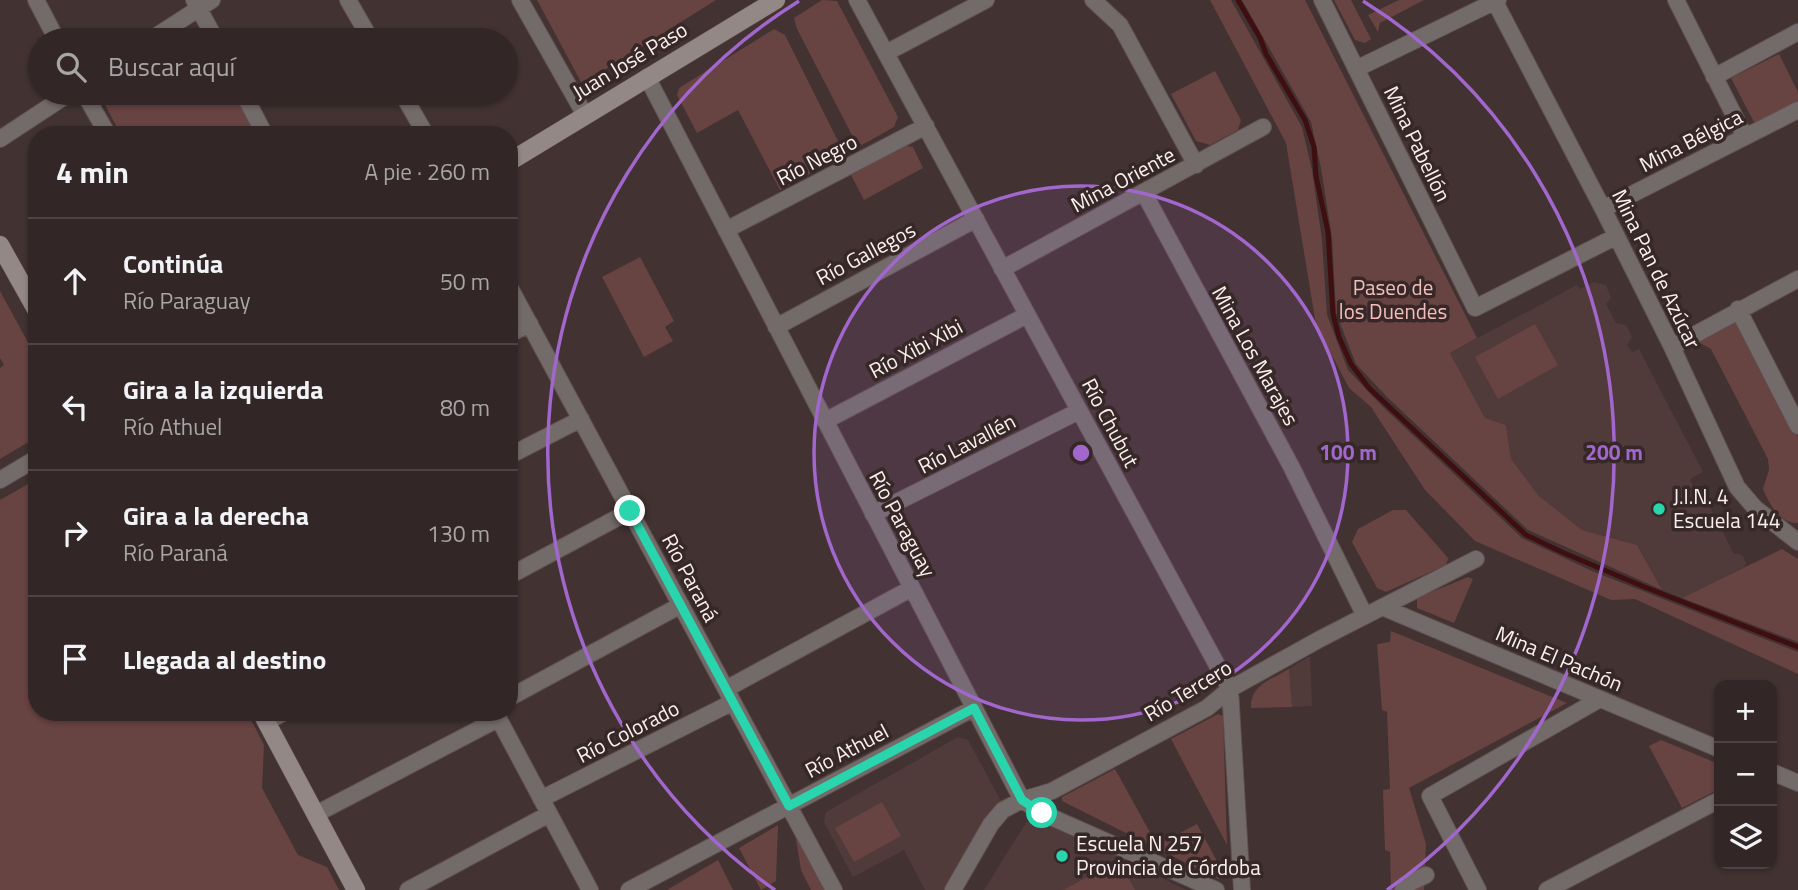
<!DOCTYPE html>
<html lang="es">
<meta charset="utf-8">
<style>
:root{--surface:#322626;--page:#3a2e2e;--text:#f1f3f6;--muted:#a8a5a7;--line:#4d4343}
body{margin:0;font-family:"Titillium Web",sans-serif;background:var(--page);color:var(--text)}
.controls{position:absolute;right:21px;bottom:21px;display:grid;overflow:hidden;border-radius:14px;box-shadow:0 2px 5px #0004}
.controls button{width:63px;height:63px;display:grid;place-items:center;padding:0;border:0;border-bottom:2px solid var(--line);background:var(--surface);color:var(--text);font:35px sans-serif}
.stop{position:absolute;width:21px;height:21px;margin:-16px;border:5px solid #29d5ad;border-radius:50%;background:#fff}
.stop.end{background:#29d5ad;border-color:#fff;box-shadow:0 2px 7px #0008}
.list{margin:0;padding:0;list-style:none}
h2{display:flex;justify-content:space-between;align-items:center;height:91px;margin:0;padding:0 28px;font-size:30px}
h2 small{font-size:23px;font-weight:400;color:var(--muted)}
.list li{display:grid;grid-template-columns:46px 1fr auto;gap:21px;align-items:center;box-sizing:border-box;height:126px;padding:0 28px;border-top:2px solid var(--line)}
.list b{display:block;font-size:26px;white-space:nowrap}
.list p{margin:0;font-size:23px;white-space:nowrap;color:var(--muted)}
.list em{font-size:23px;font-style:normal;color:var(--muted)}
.icon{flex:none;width:38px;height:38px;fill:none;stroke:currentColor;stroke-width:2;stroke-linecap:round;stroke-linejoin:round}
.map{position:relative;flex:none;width:1798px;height:890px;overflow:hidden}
.search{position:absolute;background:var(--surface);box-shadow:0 2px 5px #0004;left:28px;top:28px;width:490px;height:77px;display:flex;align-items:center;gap:18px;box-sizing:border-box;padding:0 24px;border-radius:38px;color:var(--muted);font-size:26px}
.panel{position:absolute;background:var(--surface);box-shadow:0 2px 5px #0004;left:28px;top:126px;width:490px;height:595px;border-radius:28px}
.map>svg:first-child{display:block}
.built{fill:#503b3a}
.green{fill:#674342}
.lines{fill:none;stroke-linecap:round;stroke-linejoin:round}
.stream{stroke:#3f0e10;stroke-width:5}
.street-casing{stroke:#605050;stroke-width:18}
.secondary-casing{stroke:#605050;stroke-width:19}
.street{stroke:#736b6a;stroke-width:16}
.secondary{stroke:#948887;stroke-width:18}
.route{stroke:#29d5ad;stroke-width:9}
.ring{fill:none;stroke:#a167cd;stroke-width:3.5}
.poi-dot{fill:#29d5ad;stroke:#372828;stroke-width:2.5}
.labels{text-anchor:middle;stroke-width:7;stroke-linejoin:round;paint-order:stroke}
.street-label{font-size:21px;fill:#fbf0ef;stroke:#372828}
.park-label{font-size:21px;fill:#f4bdbb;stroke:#372828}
.poi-label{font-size:21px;fill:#fbf0ef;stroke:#372828;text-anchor:start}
.centre{fill:#a167cd;stroke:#372828;stroke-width:3.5}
.ring-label{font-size:21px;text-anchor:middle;font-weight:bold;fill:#a167cd;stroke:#372828;stroke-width:7;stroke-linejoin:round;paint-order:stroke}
</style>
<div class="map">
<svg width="1798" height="890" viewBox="0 0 1798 890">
<rect width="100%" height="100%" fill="#423232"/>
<!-- built -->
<path class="built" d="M1594,282L1606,285L1611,298L1606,304L1616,323L1626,325L1632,337L1627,345L1632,352L1639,349L1703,472L1690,479L1693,486L1698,484L1734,554H1740L1744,558L1746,564L1743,568L1682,598L1662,590L1637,545L1582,530L1538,495L1511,459L1506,425L1485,418L1450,353L1577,285L1580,289Z
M1310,656L1312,706L1292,707L1289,669Z
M958,737L968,740L1001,801L997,816L953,890H925L904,850L853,877L824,822L826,812Z
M1039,817L1186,890H984L1026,823Z"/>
<!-- green -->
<path class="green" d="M537,0H716L582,84Z
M822,0L837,1L898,117L894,127L862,145L854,139L797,29L794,18Z
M1210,0H1231L1302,127L1312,170L1322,240L1327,315L1348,370L1381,405L1522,538L1592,571L1798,652V674L1635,599L1611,600L1475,541L1425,490L1371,407L1349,388L1316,325L1286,143Z
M1242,0H1305L1477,338L1450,353L1485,418L1506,425L1511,459L1538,495L1582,530L1637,545L1662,590L1528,530L1388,398L1356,364L1336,313L1332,238L1321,168L1311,122Z
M1334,0H1351L1371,39L1365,43L1355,40Z
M1399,0H1424L1380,23L1378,32L1368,15Z
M774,29L785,35L840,145V157L780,190L738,110L697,133L677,95L679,88Z
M1779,54L1798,92V104L1756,126L1731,78Z
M1215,71L1241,120L1238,130L1210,145L1196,141L1171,94Z
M99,93H236L258,135H121Z
M903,145L913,147L923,168L864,200L850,173Z
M640,257L674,321L665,327L673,341L644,357L602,277Z
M0,291L37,359V437L0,459V368L4,365L0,358Z
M1739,321L1798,437V523C1779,523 1770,505 1763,489L1769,470L1768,459L1711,349L1698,342Z
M1535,324L1558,365L1498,399L1475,357Z
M37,479V712H247L264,745L262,788L298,855L327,867L339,890H0V500Z
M1393,510H1406L1448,558L1446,565L1386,592L1377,588L1352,542L1358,529Z
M1782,549L1798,559V642L1682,598Z
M1468,577L1473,579L1454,623L1417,608V598Z
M1391,631L1567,703L1409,788L1426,844L1424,890H1391L1390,852L1385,850L1383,790L1390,789L1387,712L1382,710L1377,644L1390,642Z
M1289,669L1292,707L1251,708C1250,685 1272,679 1289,669Z
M1218,714L1223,716L1227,845L1171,739Z
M1661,740L1719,764V789L1682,808L1649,746Z
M1115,769L1157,845L1197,824L1225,876L1218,879L1062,801V797Z
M882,802L901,836L854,862L835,828Z
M778,825L776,881L761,890L739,848Z
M794,827L827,890H811L801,870Z
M718,860L733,890H667Z
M1119,860L1135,890H1063Z"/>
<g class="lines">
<!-- stream -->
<path class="stream" d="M1238,0L1260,38L1266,54L1305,120L1314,147L1316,176L1328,232L1333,314L1339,337L1351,364L1369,388L1526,535L1564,553L1642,586L1798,647"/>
<defs>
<path id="street" d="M36,0L57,40
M194,0L216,40
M348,0L371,40
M520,0L585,115
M857,0L1230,689L1242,890
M1093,0L1120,25L1196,165
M1322,0L1475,308L1615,237
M1494,0L1603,209L1672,347L1737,487L1755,508L1798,542
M1676,0L1745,137
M150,40L212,0
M886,53L986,0
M1356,69L1498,0
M647,77L1022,800L1042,813L1216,890
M1714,77L1798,32
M84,93L108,135
M243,93L265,135
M402,93L426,135
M0,139L70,93
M1144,193L1291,466L1365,616
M1603,209L1798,110
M726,230L926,126
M1002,269L1263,127
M509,286L834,890
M1738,309L1798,426
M776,327L976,219
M509,334L530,324
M1672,347L1798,279
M825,421L1027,315
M509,456L581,419
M0,480L37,458
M873,514L1079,411
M509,576L630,511
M1382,607L1719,749
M726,689L912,588
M509,698L681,605
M495,712L590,890
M267,722L285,712
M1772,772L1798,783
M541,799L733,702
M316,814L498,719
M408,890L549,814
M629,890L974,708
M953,890L991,824L1003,810L1022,800L1052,791L1207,708L1230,689L1320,639L1476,559
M1403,890L1405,885L1426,875
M1478,890L1430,796L1600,699
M1547,890L1719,800"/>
<path id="secondary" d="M509,162L776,0
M0,245L37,311
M261,712L356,890"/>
</defs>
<!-- street casing -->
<use href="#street" class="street-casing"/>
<!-- secondary casing -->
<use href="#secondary" class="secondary-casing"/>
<!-- street -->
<use href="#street" class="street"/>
<!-- secondary -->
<use href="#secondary" class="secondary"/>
</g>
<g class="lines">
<!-- route -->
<path class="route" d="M630,511L789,806L974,708L1022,800L1042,813"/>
</g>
<!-- distance rings -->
<circle cx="1081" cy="453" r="267" fill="#a167cd" fill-opacity=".12"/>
<g class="ring">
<circle cx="1081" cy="453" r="267"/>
<path d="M775 890A533 533 0 0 1 799 1M1363 1A533 533 0 0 1 1387 890"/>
</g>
<!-- markers -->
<g class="poi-dot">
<circle cx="1659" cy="509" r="7"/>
<circle cx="1062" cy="856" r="7"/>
</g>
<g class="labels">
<!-- street labels -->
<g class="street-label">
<text transform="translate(630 61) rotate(-31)" y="7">Juan José Paso</text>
<text transform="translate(1691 141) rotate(-27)" y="7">Mina Bélgica</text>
<text transform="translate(1417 144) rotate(64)" y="7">Mina Pabellón</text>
<text transform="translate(817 160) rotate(-27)" y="7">Río Negro</text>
<text transform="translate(1123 180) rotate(-28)" y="7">Mina Oriente</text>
<text transform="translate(866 254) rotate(-28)" y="7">Río Gallegos</text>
<text transform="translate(1656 269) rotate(64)" y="7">Mina Pan de Azúcar</text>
<text transform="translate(916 349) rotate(-28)" y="7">Río Xibi Xibi</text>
<text transform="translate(1255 356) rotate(61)" y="7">Mina Los Marajes</text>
<text transform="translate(1110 423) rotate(62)" y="7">Río Chubut</text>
<text transform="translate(967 444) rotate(-27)" y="7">Río Lavallén</text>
<text transform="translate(902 524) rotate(62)" y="7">Río Paraguay</text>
<text transform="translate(690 578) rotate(62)" y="7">Río Paraná</text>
<text transform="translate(1559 659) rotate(23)" y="7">Mina El Pachón</text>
<text transform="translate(1188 691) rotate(-31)" y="7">Río Tercero</text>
<text transform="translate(628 732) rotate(-27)" y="7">Río Colorado</text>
<text transform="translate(847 751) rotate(-28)" y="7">Río Athuel</text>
</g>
<!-- park labels -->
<g class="park-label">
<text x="1393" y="295">Paseo de<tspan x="1393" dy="24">los Duendes</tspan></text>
</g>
<!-- poi labels -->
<g class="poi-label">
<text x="1673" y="504">J.I.N. 4<tspan x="1673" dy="24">Escuela 144</tspan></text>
<text x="1076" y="851">Escuela N 257<tspan x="1076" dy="24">Provincia de Córdoba</tspan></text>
</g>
</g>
<circle cx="1081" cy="453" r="10" class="centre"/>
<g class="ring-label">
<text x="1348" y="460">100 m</text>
<text x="1614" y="460">200 m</text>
</g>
</svg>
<div class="controls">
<button>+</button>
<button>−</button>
<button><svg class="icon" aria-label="layers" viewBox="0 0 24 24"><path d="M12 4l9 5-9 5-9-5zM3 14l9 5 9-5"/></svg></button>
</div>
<div class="stop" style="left:1042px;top:813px"></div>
<div class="stop end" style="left:630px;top:511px"></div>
<div class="search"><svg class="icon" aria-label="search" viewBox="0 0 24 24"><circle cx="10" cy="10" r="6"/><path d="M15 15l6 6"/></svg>Buscar aquí</div>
<section class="panel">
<h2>4 min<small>A pie · 260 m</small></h2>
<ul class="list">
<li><svg class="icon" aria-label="ahead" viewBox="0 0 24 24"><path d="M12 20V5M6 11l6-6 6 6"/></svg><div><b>Continúa</b><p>Río Paraguay</p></div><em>50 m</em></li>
<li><svg class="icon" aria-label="left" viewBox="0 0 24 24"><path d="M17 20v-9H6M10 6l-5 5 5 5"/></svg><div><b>Gira a la izquierda</b><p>Río Athuel</p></div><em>80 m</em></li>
<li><svg class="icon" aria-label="right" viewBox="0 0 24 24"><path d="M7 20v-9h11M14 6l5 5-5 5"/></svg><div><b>Gira a la derecha</b><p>Río Paraná</p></div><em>130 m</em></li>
<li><svg class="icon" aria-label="arrive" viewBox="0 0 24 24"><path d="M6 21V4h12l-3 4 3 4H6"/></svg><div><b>Llegada al destino</b></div></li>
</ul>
</section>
</div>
